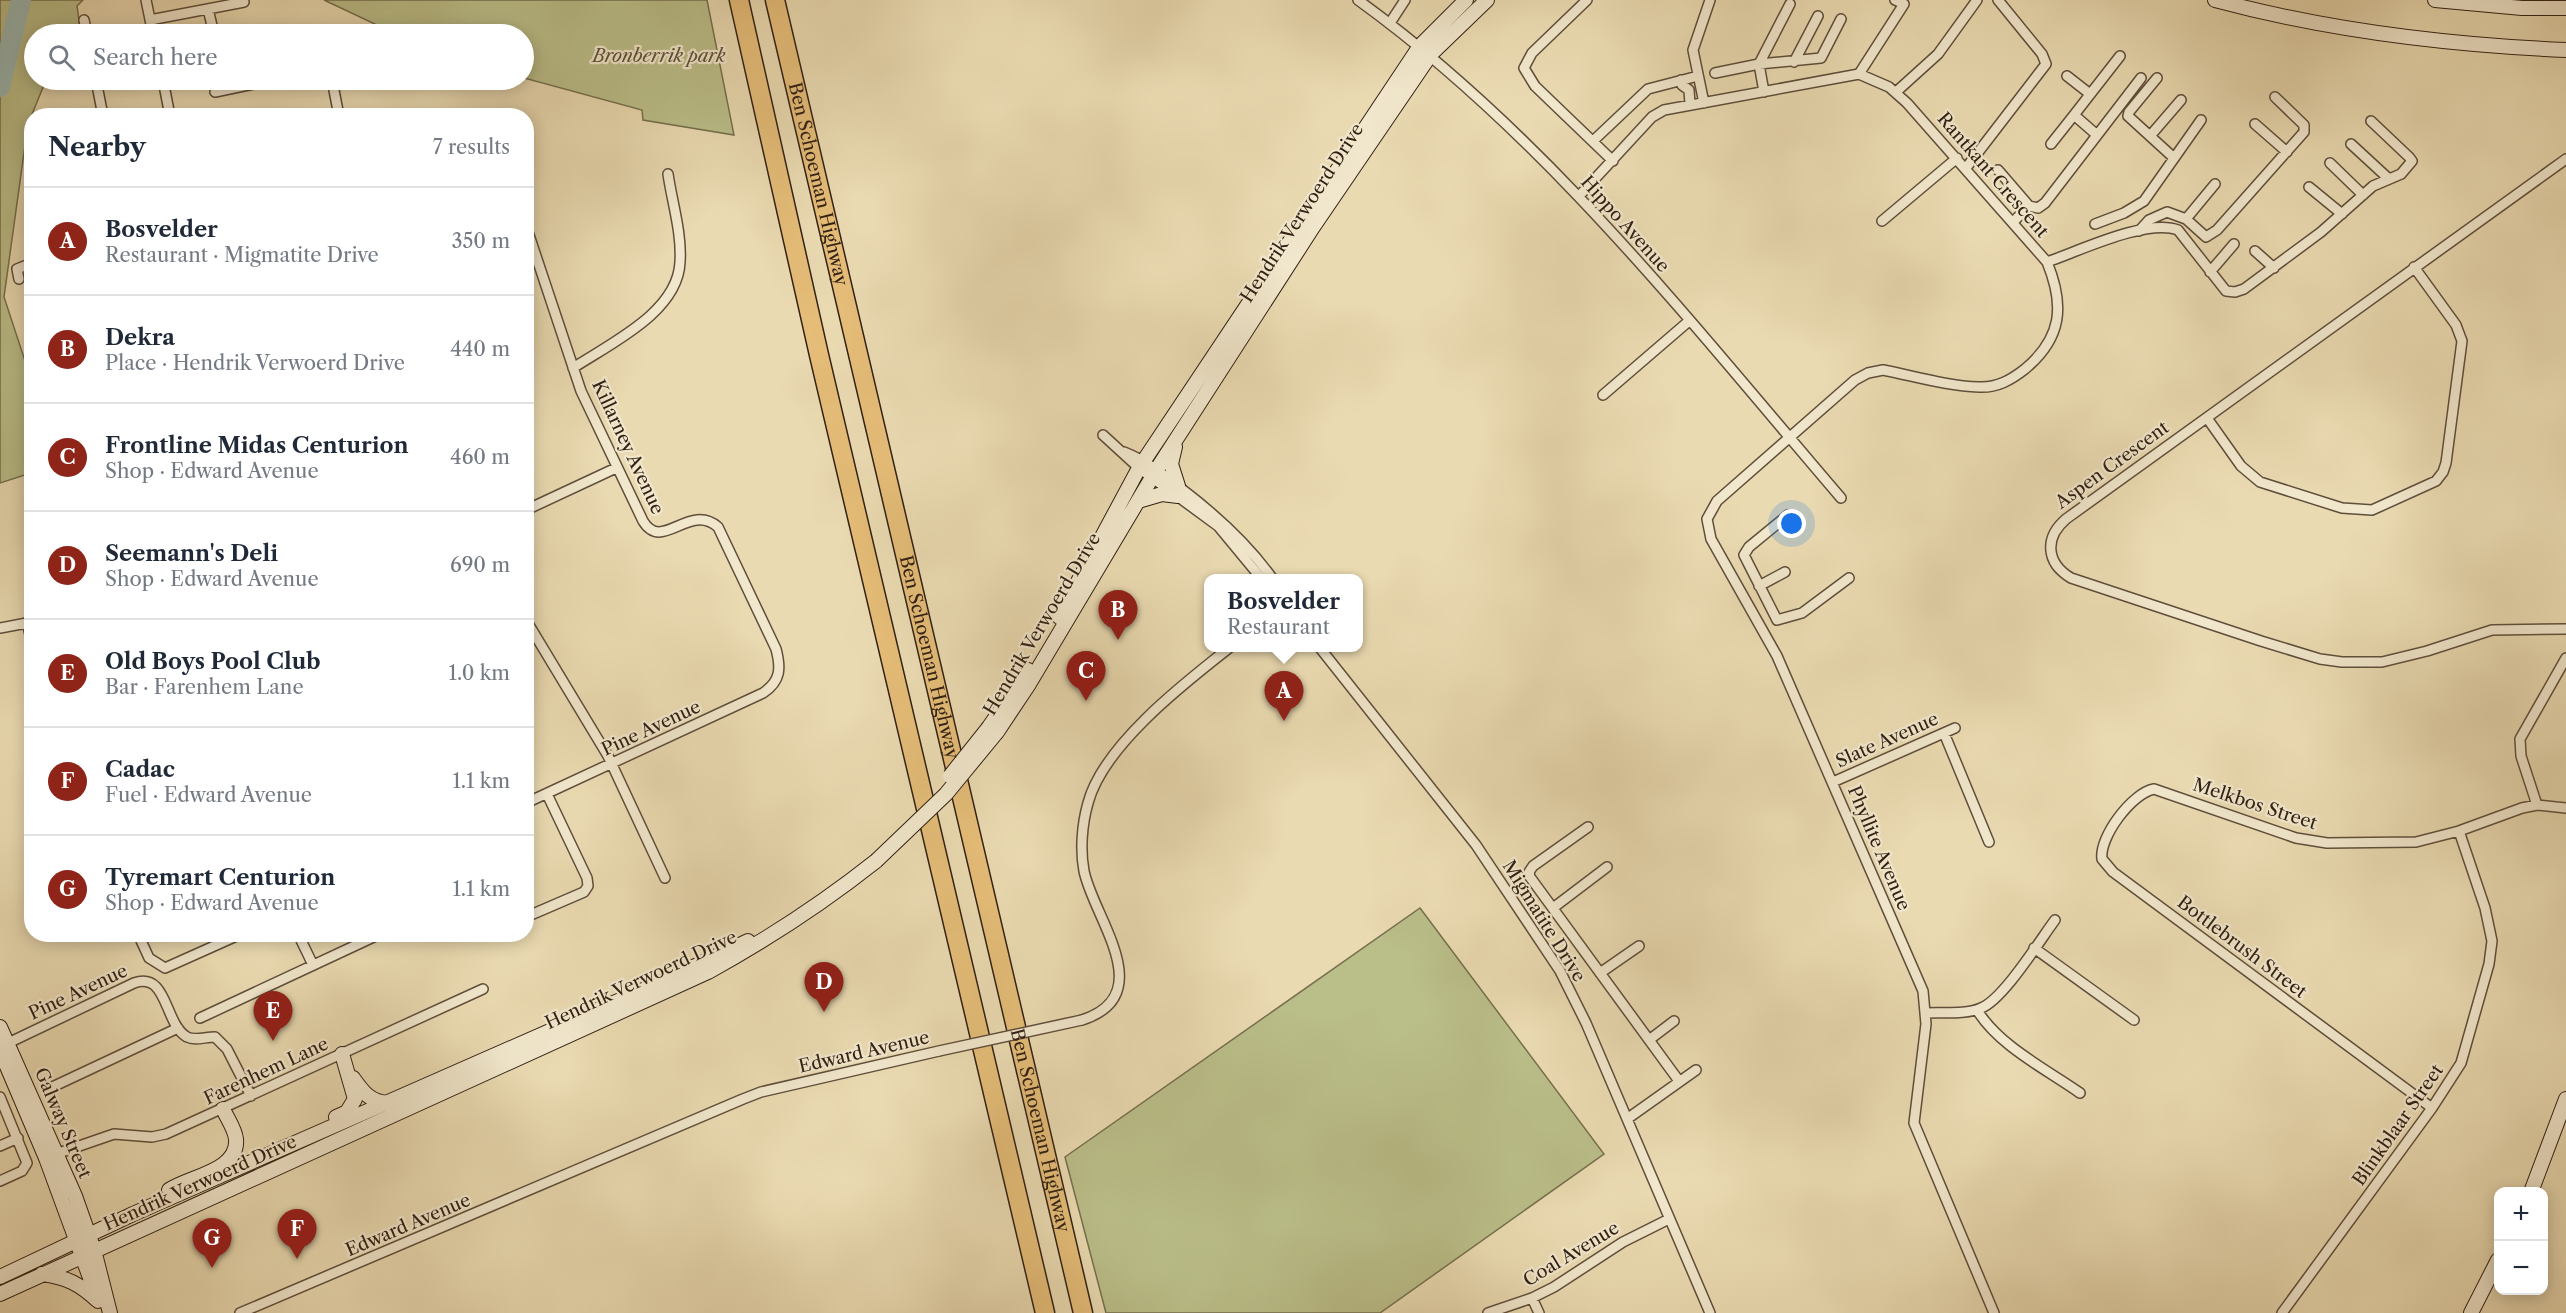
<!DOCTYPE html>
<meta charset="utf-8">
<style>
:root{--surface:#fff;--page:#f6f6f7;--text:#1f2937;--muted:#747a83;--line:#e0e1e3;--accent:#8f2418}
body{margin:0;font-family:"Libre Caslon Text",serif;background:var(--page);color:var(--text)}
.controls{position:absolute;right:18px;bottom:18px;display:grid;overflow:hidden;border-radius:12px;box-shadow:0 3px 15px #0003}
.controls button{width:54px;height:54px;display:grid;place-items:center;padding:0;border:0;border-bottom:2px solid var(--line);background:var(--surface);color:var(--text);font:30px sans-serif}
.you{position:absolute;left:1792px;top:524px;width:21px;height:21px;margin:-15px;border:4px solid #fff;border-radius:50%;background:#1a73e8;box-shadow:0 0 0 9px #1a73e833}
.badge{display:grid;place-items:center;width:39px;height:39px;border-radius:50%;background:var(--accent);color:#fff;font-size:20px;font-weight:700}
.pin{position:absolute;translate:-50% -50px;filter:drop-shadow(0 2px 3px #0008)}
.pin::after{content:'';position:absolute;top:32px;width:21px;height:18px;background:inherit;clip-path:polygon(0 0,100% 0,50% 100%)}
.popup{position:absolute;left:1204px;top:574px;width:159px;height:78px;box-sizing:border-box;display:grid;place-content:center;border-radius:12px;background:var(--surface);filter:drop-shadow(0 2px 4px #0005);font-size:20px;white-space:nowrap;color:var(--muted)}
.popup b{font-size:22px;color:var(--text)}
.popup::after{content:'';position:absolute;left:50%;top:100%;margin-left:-12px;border:12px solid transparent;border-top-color:var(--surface)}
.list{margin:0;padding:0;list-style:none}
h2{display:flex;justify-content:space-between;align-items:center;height:78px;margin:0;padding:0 24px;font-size:26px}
h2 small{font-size:20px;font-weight:400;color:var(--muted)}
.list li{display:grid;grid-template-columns:39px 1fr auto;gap:18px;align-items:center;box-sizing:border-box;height:108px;padding:0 24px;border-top:2px solid var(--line)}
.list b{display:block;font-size:22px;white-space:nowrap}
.list p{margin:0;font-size:20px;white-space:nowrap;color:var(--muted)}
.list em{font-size:20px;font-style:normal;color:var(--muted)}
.icon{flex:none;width:33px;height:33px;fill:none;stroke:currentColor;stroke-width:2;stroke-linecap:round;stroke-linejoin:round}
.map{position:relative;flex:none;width:2566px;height:1313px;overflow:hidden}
.search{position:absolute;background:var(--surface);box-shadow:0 3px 15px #0003;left:24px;top:24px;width:510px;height:66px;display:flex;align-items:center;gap:15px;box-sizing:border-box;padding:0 21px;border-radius:33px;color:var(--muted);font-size:22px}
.panel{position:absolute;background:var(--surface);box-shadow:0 3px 15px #0003;left:24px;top:108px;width:510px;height:834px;border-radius:24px}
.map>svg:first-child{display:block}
.green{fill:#babe89;stroke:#766f4e;stroke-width:1.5}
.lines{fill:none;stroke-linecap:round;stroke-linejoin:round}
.river{stroke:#9ab9b4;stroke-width:20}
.street-casing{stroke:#5f4e3b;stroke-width:12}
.secondary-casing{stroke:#312014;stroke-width:16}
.highway-casing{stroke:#312014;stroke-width:21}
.street{stroke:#f1e7cc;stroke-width:9}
.secondary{stroke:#f1e7cc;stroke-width:14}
.highway{stroke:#e5bd78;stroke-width:18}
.street-bridge-casing{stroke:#5f4e3b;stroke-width:12;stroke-linecap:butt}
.secondary-bridge-casing{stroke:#312014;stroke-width:16;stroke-linecap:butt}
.street-bridge{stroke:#f1e7cc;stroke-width:9}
.secondary-bridge{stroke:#f1e7cc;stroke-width:14}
.labels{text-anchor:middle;stroke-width:4.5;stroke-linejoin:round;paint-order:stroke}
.park-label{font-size:18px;font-style:italic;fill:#5a4f37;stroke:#f1e7cc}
.street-label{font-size:18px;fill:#312014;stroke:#f1e7cc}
</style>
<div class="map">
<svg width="2566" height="1313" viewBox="0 0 2566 1313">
<rect width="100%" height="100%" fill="#eadab1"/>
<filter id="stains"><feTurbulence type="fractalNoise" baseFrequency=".00333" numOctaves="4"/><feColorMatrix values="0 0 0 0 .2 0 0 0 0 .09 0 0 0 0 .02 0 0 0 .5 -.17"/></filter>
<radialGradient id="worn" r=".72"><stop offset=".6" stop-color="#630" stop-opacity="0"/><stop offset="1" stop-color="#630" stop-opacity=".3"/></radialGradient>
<!-- green -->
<path class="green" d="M0,0H83L77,6L81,34H34V80H46L28,124L4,297L31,379V473L0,483Z
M324,0H707L734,135L643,120L642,110L524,78V34H396Z
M1420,908L1604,1154L1380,1313H1106L1065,1157Z"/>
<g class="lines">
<!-- river -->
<path class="river" d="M0,87L21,0"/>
<defs>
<path id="street" d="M146,0L153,34
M1358,0C1546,136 1691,323 1841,498
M1587,0L1532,53L1524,68L1535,86L1613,161
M208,9L214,34
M84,20L87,34
M150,20L244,2
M1390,23L1405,0
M1794,62L1818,16
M1715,73L1759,64L1790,4
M1859,74L1904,4L1895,0
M2067,76L2090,94
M2157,78L2129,112L2128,116L2174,158
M96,80L103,116
M163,80L170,116
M332,80L339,116
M1681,80L1682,85L1689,90L1690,104
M215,92L273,80
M1764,92L1759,64L1821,58L1841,19
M1896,92L1938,54L1977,0
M1704,103L1693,50L1710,0
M2255,124L2287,152
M2097,135L2074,115L2120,56
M2150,136L2181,100
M1593,141L1648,89L1698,76
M2051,144L2074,115
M2351,144L2389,179
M2566,159L2066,519C2044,538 2046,563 2071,578L2261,641L2320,659L2342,662H2382L2427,651L2492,630L2566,629
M2330,163L2363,195
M1966,168L2046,64L2042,54L1998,0
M1998,170L2029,206L2013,222
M2309,187L2342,214
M1579,196L1652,117L1664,110L1859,74L1889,87L1907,103L2047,262C2065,306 2062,338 2025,369C2011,380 1997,388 1979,387C1947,386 1914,376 1883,370L1868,373L1855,380L1717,501L1707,519L1711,539L1777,656L1923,991L1926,1024L1914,1123L1994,1313
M2029,206L2038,208L2045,203L2141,78
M2186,219L2215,184
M1882,221L1957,158
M2095,224L2124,213L2144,201L2201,120
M526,226L581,391L643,521C662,553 689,502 718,527L776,649C781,668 781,681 763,693L526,803
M2139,231L2149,220L2167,212L2186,219L2206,237L2217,230L2304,132V125L2275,97
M2255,251L2274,268
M2047,262C2079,251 2147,218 2178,230L2226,291L2235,292L2244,289L2321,232L2373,186L2401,174L2412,161L2409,157L2371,121
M2210,272L2234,244
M19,279L17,269L32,263
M573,368C611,343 678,312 680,262C682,233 672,202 668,174
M1603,395L1689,321
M2207,418L2241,466L2260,482L2342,508L2372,510L2436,481L2443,472L2446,463L2462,341L2456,325L2414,267
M1103,435L1139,468L1218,526L1261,578
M1124,452C1147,461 1164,475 1183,490C1217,516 1247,543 1272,578
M526,510L616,468
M1788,515L1749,547L1744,555L1777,620L1802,613L1849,578
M1759,586L1785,572
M526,620L608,756L665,878
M27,622L32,643
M0,628L32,622
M1320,648L1476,845L1560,971L1586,1023L1710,1313
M1944,733L1989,842
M1833,782L1955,728
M2537,805L2521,756L2520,739L2566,658
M1588,827L1533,866L1529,872L1530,877L1679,1081
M1553,908L1607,867
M526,917L584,892L588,886L587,878L547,794
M138,934L149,958L165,968L241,934
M298,934L313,965
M2034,948L2134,1020
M1600,973L1639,946
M1977,1010C1999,1046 2046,1069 2080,1093
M1926,1013C1943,1012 1965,1015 1981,1008C2003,1000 2040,940 2055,920
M200,1018L380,934
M1082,1020C1160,995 1093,917 1084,871C1080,850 1082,824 1088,803C1103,746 1183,684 1229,648
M1649,1040L1674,1021
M4,1045L134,983C168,971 164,1024 187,1037C195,1041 205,1037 215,1037L227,1049L251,1096
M48,1089L178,1028
M0,1097L27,1163L22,1171L0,1181
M2432,1108L2113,872L2102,859C2099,837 2132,793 2154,789L2296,838L2327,843L2416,842L2459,831L2522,808L2537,805L2566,808
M1627,1119L1696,1070
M0,1146L18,1138
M56,1154L114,1134L152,1137L166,1134L483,989
M1532,1298L1539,1313
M240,1313L743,1099L761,1092L939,1051
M1488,1313L1532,1298L1554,1287L1623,1242L1669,1219
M2282,1313L2432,1108L2461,1063L2489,964L2492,941L2485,908L2459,831"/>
<path id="secondary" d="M2215,0C2330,31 2448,45 2566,50
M2435,0L2522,8H2566
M1175,447L1171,464L1178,486
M1138,501L1162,494L1178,496
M1059,617L1139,468L1420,46L1466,0
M989,727L1028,670
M997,732L1029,684L1157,469L1313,227L1431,54L1487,0
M0,1027L75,1196L94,1250L110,1313
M0,1050L46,1158L96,1294
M353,1078C363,1092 370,1102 388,1103
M336,1117L347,1112L355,1099L342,1054
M169,1190C190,1176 239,1171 236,1139C235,1129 227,1118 223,1109
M2531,1192L2566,1099
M42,1274C66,1277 80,1284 98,1301
M0,1277L133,1214L666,980L748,941
M0,1294L708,972C768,939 823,903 876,861
M2471,1313L2498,1260"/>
<g id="highway">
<path d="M739,0L819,355L1045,1313"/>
<path id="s1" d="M775,0L1083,1313"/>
</g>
</defs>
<!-- street casing -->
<use href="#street" class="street-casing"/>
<!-- secondary casing -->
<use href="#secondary" class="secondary-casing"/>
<!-- highway casing -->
<use href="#highway" class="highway-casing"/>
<!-- street -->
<use href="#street" class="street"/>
<!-- secondary -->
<use href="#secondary" class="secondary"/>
<!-- highway -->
<use href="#highway" class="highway"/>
<defs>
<path id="street-bridge" d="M939,1051L1082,1020"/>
<path id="secondary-bridge" d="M950,776L989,727
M876,861L946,794L997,732"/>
</defs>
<!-- street-bridge casing -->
<use href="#street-bridge" class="street-bridge-casing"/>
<!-- secondary-bridge casing -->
<use href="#secondary-bridge" class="secondary-bridge-casing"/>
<!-- street-bridge -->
<use href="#street-bridge" class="street-bridge"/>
<!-- secondary-bridge -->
<use href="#secondary-bridge" class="secondary-bridge"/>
</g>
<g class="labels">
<!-- park labels -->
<g class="park-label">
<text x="659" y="62">Bronberrik park</text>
</g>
<!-- street labels -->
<g class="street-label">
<text transform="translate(1993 175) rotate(49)" y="6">Rantkant Crescent</text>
<text dy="6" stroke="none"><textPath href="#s1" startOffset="189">Ben Schoeman Highway</textPath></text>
<text transform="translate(1302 213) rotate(-57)" y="6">Hendrik Verwoerd Drive</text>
<text transform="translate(1625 224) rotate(48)" y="6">Hippo Avenue</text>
<text transform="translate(628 447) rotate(65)" y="6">Killarney Avenue</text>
<text transform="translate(2112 465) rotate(-36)" y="6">Aspen Crescent</text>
<text transform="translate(1042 624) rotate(-59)" y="6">Hendrik Verwoerd Drive</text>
<text dy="6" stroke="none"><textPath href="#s1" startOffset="675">Ben Schoeman Highway</textPath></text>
<text transform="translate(651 728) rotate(-25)" y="6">Pine Avenue</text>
<text transform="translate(1887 740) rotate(-24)" y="6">Slate Avenue</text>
<text transform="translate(2255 804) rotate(18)" y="6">Melkbos Street</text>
<text transform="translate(1879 848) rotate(67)" y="6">Phyllite Avenue</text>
<text transform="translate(1544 921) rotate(58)" y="6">Migmatite Drive</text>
<text transform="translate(2242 947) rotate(37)" y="6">Bottlebrush Street</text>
<text transform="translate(641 980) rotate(-25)" y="6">Hendrik Verwoerd Drive</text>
<text transform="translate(78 992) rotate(-25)" y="6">Pine Avenue</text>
<text transform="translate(864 1052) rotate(-13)" y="6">Edward Avenue</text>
<text transform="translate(266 1071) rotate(-25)" y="6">Farenhem Lane</text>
<text transform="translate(63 1123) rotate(67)" y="6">Galway Street</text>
<text transform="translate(2398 1125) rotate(-55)" y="6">Blinkblaar Street</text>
<text dy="6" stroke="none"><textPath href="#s1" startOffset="1161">Ben Schoeman Highway</textPath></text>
<text transform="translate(200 1183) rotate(-24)" y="6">Hendrik Verwoerd Drive</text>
<text transform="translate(408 1225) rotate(-23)" y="6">Edward Avenue</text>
<text transform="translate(1571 1254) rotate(-31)" y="6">Coal Avenue</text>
</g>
</g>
<rect width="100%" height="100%" filter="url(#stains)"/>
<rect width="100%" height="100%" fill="url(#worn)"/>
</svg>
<div class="controls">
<button>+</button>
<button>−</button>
</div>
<div class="you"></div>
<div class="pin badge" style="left:1284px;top:721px">A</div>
<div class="popup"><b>Bosvelder</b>Restaurant</div>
<div class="pin badge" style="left:1118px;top:640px">B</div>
<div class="pin badge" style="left:1086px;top:701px">C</div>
<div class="pin badge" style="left:824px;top:1012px">D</div>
<div class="pin badge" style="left:273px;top:1041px">E</div>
<div class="pin badge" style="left:297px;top:1259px">F</div>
<div class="pin badge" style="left:212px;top:1268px">G</div>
<div class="search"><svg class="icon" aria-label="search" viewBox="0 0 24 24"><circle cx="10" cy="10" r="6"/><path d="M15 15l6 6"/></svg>Search here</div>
<section class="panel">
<h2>Nearby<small>7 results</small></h2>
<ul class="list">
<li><span class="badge">A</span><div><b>Bosvelder</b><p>Restaurant · Migmatite Drive</p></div><em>350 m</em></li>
<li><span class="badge">B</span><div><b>Dekra</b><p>Place · Hendrik Verwoerd Drive</p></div><em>440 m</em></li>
<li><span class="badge">C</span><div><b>Frontline Midas Centurion</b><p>Shop · Edward Avenue</p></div><em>460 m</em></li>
<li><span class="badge">D</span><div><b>Seemann's Deli</b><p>Shop · Edward Avenue</p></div><em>690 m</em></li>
<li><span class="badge">E</span><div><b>Old Boys Pool Club</b><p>Bar · Farenhem Lane</p></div><em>1.0 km</em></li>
<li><span class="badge">F</span><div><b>Cadac</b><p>Fuel · Edward Avenue</p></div><em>1.1 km</em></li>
<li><span class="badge">G</span><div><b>Tyremart Centurion</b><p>Shop · Edward Avenue</p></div><em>1.1 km</em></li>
</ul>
</section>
</div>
